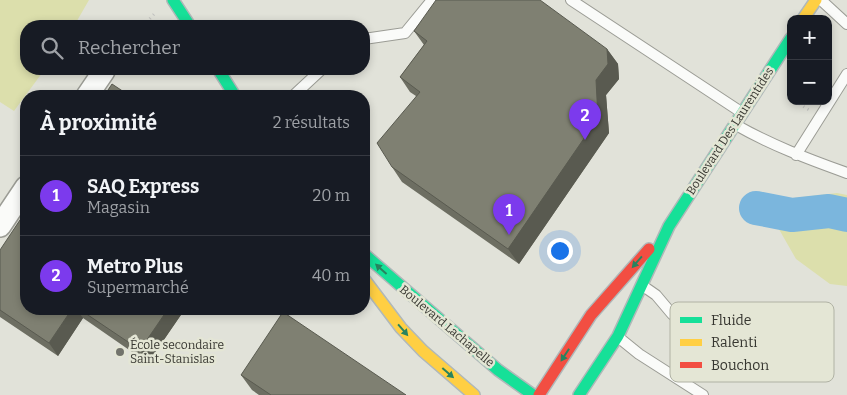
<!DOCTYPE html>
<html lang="fr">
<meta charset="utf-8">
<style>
:root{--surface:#171b24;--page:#242831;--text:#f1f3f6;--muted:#9ea1a6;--line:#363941;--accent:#7c3aed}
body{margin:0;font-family:Bitter,serif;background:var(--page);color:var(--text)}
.controls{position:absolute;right:15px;top:15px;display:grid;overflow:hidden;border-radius:10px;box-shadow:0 2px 8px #0003}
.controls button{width:45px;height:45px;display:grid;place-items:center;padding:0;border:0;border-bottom:1px solid var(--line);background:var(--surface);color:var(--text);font:25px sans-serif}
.you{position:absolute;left:559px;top:250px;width:18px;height:18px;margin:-12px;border:4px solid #fff;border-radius:50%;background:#1a73e8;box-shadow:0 0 0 8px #1a73e833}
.badge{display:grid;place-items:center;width:32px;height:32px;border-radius:50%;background:var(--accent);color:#fff;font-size:16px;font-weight:700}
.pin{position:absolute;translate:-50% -41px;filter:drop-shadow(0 1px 2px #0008)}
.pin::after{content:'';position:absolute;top:26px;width:18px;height:15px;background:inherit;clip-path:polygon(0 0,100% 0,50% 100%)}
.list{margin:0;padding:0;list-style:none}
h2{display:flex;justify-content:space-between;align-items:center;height:65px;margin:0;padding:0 20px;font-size:21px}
h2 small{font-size:16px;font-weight:400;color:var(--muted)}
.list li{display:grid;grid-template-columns:32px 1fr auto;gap:15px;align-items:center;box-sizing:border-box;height:80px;padding:0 20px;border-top:1px solid var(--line)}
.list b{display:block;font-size:19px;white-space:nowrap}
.list p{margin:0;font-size:16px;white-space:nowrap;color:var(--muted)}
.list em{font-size:16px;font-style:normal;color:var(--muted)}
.icon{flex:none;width:28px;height:28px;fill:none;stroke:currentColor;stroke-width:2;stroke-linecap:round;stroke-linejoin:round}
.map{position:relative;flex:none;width:847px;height:395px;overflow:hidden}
.search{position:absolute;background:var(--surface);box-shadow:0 2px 8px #0003;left:20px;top:20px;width:350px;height:55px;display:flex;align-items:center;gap:12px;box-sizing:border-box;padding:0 18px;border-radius:20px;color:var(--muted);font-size:19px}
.panel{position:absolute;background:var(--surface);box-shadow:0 2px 8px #0003;left:20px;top:90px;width:350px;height:225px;border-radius:20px}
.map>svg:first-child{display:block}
.green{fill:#dcdfac}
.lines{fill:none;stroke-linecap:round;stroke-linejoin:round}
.river{stroke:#7bb6dd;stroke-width:34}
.lane-casing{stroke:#9b9c95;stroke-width:12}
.street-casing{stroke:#9b9c95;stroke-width:24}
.fast-casing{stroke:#b0b8b9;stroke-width:14}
.slow-casing{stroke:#b0b8b9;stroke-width:14}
.jam-casing{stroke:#b0b8b9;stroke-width:14}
.path{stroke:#c2c2c0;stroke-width:3;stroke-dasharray:1 4;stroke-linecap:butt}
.lane{stroke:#fafbf9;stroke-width:10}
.street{stroke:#fafbf9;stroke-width:21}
.fast{stroke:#16e098;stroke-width:11}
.slow{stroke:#ffcf43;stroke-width:11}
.jam{stroke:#f24e42;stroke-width:11}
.wall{fill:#6d6e62}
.shaded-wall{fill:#595a50}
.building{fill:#7f8072;stroke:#595a50}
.oneway{fill:#28835f}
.poi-dot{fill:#72736c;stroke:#e4e6d5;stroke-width:2}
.labels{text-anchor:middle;stroke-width:5;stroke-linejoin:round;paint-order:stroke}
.street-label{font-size:12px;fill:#373731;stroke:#e4e6d5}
.poi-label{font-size:12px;fill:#373731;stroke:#e4e6d5;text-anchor:start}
.key{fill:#e4e6d5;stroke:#b0b2a4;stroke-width:1}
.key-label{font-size:14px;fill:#373731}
</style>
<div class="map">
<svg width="847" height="395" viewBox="0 0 847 395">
<rect width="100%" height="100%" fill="#e1e2d9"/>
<!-- green -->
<path class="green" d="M0,0H89L74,26H26V69H45L14,111L0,102Z
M837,193L847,195V286L830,284L796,259L772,217L777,200Z"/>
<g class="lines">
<!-- river -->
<path class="river" d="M756,208L792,215L829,211L847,215"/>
<defs>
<path id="lane" d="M571,0L741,112
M821,0L847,24
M364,39L405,33L432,0
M293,96L322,69
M736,125C771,145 808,159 847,173
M796,155L847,74
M643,286L656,295L672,314L679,320L724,344
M618,337L639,354L703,395"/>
<path id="street" d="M87,96L104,71
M0,226L26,187"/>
<path id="fast" d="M173,0L190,26
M218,69L235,96
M364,254L498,370L533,395
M579,395L618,336L669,226L791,38"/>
<path id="slow" d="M803,19L816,0
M364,279L401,328L423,351L474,395"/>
<path id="jam" d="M539,395L591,315L649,249"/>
</defs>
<!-- lane casing -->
<use href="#lane" class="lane-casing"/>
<!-- street casing -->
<use href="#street" class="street-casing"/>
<!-- fast casing -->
<use href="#fast" class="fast-casing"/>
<!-- slow casing -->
<use href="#slow" class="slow-casing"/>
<!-- jam casing -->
<use href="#jam" class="jam-casing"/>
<!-- path -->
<path class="path" d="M143,26L156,12
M789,98L791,99
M795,101L809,110"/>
<!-- lane -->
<use href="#lane" class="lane"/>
<!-- street -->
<use href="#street" class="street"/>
<!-- fast -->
<use href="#fast" class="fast"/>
<!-- slow -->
<use href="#slow" class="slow"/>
<!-- jam -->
<use href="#jam" class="jam"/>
</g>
<!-- wall -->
<path class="wall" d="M414,31L607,49L618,64L619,79L606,95L609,133L519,264L402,182L392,167L416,96L410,92L400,77L424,45Z
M0,250L26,309H185L148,363L83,318L58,356L0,317Z
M241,375L406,395H259L252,390Z"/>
<!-- shaded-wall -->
<path class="shaded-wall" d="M607,49L618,64L619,79L606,95L609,133L519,264L508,249L596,80Z
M72,309H76L83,318L58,356L49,343Z
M168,309H185L148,363L140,350Z"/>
<!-- building -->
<path class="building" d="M436,0H540L607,49L608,64L596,80L598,118L508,249L392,167L377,143L420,92L400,77L427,41L414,31Z
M112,84L130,96H104Z
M26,211V309H72L49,343L0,310V250Z
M79,309H168L140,350Z
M283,312L406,395H271L241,375Z"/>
<!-- one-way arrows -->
<defs><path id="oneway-solid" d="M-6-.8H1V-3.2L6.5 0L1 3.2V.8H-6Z" transform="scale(1.25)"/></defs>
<g class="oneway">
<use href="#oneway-solid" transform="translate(637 262) rotate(131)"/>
<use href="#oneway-solid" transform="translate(381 269) rotate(-138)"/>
<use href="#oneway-solid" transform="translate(403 330) rotate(49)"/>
<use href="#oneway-solid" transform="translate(565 355) rotate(123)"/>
<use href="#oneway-solid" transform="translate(448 373) rotate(41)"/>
</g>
<!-- markers -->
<circle class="poi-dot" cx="120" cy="352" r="5"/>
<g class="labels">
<!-- street labels -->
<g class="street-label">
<text transform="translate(730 131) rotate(-57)" y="4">Boulevard Des Laurentides</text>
<text transform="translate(447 326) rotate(40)" y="4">Boulevard Lachapelle</text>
</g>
<!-- poi labels -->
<g class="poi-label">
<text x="130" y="349">École secondaire<tspan x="130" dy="14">Saint-Stanislas</tspan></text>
</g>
</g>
<!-- legend -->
<rect x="670" y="302" width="164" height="80" rx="8" class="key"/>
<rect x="680" y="317" width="22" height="6" fill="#16e098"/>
<rect x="680" y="339" width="22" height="7" fill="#ffcf43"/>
<rect x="680" y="362" width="22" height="6" fill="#f24e42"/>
<g class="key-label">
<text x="711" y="325">Fluide</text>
<text x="711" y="347">Ralenti</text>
<text x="711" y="370">Bouchon</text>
</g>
</svg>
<div class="controls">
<button>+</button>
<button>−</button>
</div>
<div class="you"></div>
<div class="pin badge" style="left:509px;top:235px">1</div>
<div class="pin badge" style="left:585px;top:140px">2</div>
<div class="search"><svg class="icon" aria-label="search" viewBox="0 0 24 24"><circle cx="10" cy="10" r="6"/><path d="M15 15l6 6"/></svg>Rechercher</div>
<section class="panel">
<h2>À proximité<small>2 résultats</small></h2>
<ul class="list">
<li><span class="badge">1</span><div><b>SAQ Express</b><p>Magasin</p></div><em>20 m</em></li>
<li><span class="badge">2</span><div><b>Metro Plus</b><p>Supermarché</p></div><em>40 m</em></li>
</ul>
</section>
</div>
